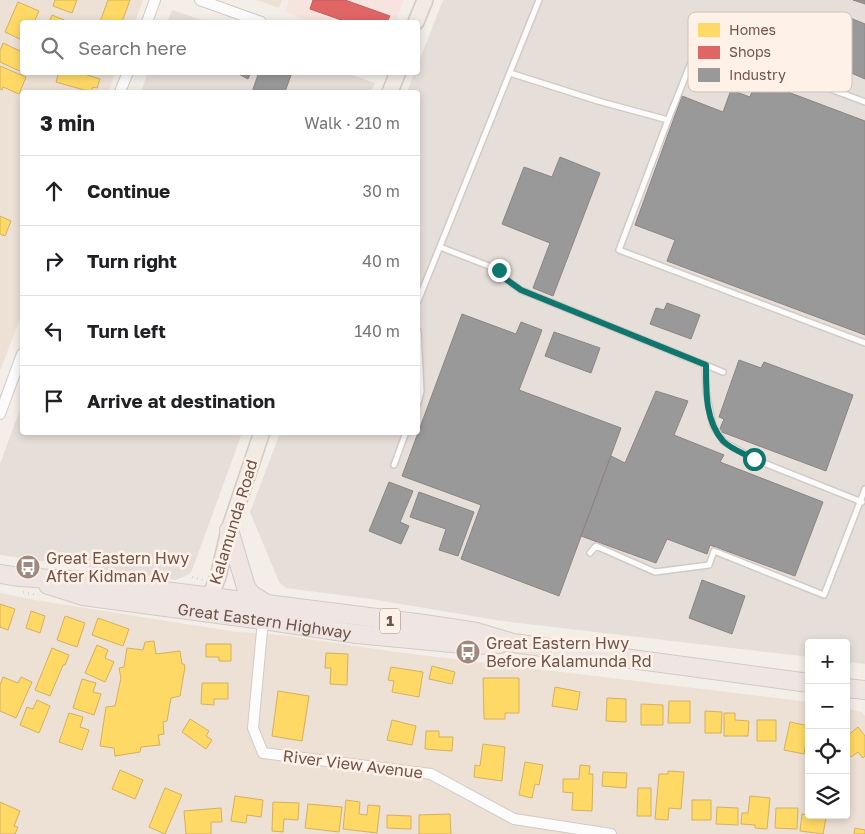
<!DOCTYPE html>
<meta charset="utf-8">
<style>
:root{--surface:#fff;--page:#f2f2f2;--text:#202124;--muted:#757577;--line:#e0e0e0}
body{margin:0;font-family:"Golos Text",sans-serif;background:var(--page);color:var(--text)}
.controls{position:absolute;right:15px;bottom:15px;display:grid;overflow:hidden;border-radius:5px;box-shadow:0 2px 8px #0003}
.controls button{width:45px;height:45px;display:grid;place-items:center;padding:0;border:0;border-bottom:1px solid var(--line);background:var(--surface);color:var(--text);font:25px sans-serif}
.stop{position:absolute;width:15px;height:15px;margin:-11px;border:4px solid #0f766e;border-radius:50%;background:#fff}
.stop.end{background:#0f766e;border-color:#fff;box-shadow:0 1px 5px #0008}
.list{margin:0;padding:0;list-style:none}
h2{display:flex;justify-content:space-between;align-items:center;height:65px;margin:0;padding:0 20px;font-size:21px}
h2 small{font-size:16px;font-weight:400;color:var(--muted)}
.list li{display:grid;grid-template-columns:32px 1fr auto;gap:15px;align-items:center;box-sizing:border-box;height:70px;padding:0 20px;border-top:1px solid var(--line)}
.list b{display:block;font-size:19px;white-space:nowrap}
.list em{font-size:16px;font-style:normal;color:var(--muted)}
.icon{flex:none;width:28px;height:28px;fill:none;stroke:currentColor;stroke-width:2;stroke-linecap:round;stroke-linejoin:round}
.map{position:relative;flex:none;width:865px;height:834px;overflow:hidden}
.search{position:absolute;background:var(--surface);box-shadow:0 2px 8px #0003;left:20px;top:20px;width:400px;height:55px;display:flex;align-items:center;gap:12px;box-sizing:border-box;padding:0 18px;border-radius:5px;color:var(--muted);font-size:19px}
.panel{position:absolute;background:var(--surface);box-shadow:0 2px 8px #0003;left:20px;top:90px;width:400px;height:345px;border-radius:5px}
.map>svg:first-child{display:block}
.residential{fill:#ede0d5}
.commercial{fill:#f7e4de}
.industrial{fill:#e6ded9}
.homes{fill:#ffd966;stroke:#d4b15e}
.shops{fill:#e06666;stroke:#be605e}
.industry{fill:#999;stroke:#8d8481}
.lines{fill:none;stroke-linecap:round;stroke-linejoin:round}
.lane-casing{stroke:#d3cac5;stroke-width:8}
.street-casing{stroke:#d3cac5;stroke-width:12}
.primary-casing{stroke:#d3c9c5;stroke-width:18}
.highway-casing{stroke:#d3c9c5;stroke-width:20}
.path{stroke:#d6ccca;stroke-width:2;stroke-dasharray:1 4;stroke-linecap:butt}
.lane{stroke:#fdfcfc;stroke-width:5}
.street{stroke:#fdfcfc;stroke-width:10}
.primary{stroke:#f1ebe4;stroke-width:15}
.highway{stroke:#efe6e3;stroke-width:18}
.route{stroke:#0f766e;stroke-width:6}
.labels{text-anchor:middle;stroke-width:5;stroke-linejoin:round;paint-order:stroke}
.shield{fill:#fef2e8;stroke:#9b8379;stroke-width:1}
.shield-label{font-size:15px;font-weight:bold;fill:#70534a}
.street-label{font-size:16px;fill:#70534a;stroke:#fef2e8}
.poi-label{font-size:16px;fill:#70534a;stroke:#fef2e8;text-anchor:start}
.key{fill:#fef2e8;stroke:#d3c2b9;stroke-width:1}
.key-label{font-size:14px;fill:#70534a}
</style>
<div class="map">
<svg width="865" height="834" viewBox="0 0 865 834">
<rect width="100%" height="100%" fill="#f4eee8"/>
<!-- residential -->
<path class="residential" d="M0,0H143L135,22H22V72L115,73L108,92H22V313L0,371Z
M257,0H282L279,8Z
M0,593L35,600L236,632L281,635L396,652L809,702V815H846V708L861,712L865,716V834H0Z"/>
<!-- commercial -->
<path class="commercial" d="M289,0H404L396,22H313L285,12Z"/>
<!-- industrial -->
<path class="industrial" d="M443,0H865V664L846,662V643H809V657L502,621L371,599L286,588L279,582L250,512L280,433L418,432V92H407L414,73L418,72V64Z
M172,10L208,22H167Z
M148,72L346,73L375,83L371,92H141Z
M22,404V432L242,433L191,573L176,580L0,555V464Z"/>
<!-- homes -->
<path class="homes" d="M55,0H77L72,13L53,6Z
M108,0H130L122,22H100Z
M18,2L39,11L34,22H22V40L5,32Z
M52,15L69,22H49Z
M3,43L22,52V72L0,62V51Z
M0,66L26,77L19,94L3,87L2,90L0,89Z
M59,72H78L100,79L97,88L93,87L91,92L56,82Z
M0,216L11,221L5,236L0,234Z
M0,604L15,609L8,630L0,627Z
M31,611L45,616L40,633L26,628Z
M65,616L85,623L77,647L57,640Z
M98,618L129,629L123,646L92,635Z
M154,641L156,654L180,651L182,664H184L185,667L180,696L171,698L167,721L163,722L164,734L158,735L160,745L141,747L140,752L115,756L114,748L100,746L106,707L115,706L121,678L119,668L124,667L127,648L143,650L145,642Z
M206,644H231V661H219V657H206Z
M97,645L108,650L105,658L114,662L105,682L85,673Z
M52,648L69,655L65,665H63L50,696L35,690Z
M326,653L348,654L347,685L330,684L331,668H325Z
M432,666L455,672L452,684L429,679Z
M391,667L423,672L419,697L392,692L394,681L388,680Z
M3,677L18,683L21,677L32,682L16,718L0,711V685Z
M483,678H519V713H505V719H484Z
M82,679L96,683L93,692L101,694L94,715L73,708Z
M202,683H228V699H214V705L201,704Z
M555,687L580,692L577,710L552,706Z
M278,691L309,696L302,741L272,736Z
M607,698L626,699V722L606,721Z
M37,700L50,706L39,733L20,725L27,707L33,709Z
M669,701H690V723H668Z
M641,704L663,705V725H641Z
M705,711L722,712L721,733H705Z
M69,713L83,717L80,727L89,730L82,750L59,742Z
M724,713H735V720L749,721L748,736H724Z
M190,719L209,731L206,736L212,740L206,749L182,732Z
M392,720L416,726L412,745L387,740Z
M757,720H776V741H757Z
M790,722L809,726L804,754L784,750Z
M858,727L865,736V756L863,758L858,752L851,757L846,751L850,748L846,745V737Z
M426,731H439V737H453L452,751L425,749Z
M483,744L505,747L502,781L474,777L475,765L480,766Z
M525,762L543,765L539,785L535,784L532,798L519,795Z
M580,765L590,766L589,774H593L592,811L572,810L573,793L563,792V779H579Z
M120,770L143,780L135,799L112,789Z
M668,771L684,772L681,809L669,808L668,820L655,819L659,774H668Z
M603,772L627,773L626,788L602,786Z
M165,788L182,795L165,834L149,827Z
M638,788H651V816H637Z
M235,796L263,800L261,817L247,815L246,823L231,821Z
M750,796L770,798L767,829L755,828V825L741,824L742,813H748Z
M346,800L360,802L359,814L367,815L368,805L380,806L377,833L343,829Z
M692,800H711V820H692Z
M0,802L20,811L14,826L18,827L15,834H0Z
M273,802L299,803L298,820L284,819L283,832L272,831Z
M308,804L342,807L339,832L305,828Z
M717,807L738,808V825L716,824Z
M221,808L222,822H211V834H186L184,811Z
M776,808H798L797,829L775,828Z
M450,814L451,834H419V815Z
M802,814L826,818L823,834L800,831Z
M387,815L411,816V829L387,828Z
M855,828L865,830V834H854Z"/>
<!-- shops -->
<path class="shops" d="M313,0H345L390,16L387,22H347L310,9Z"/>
<!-- industry -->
<path class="industry" d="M853,0H865V4Z
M843,15L865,24V79L824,61Z
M235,72H251L248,79Z
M259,72H292L285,92H252Z
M756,80L865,121V335L667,261L675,240L635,225L682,96L723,112L731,90L750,97Z
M560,157L600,173L553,296L533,288L550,243L502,224L524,167L552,177Z
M667,303L700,315L691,339L650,324L656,308L664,310Z
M462,314L516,334L521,322L542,330L519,390L621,428L559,596L461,559L481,505L402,476Z
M554,332L600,348L591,373L545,356Z
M739,360L761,368L764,362L853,395L826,471L719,431L724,419L719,417Z
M656,391L688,401L674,435L724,455L720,462L823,502L795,576L710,545L707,554L667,539L656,563L581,536L611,456L625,463Z
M389,482L413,491L400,522L409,526L401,544L369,531Z
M419,492L474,512L458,556L439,550L446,529L410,517Z
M702,580L745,596L732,634L689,618Z"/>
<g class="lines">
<defs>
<path id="lane" d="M510,73L598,101L668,120
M865,102L700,40L668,120L619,250L865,343
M440,247L499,270L507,280L521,290L723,372
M418,301L539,0
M418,331L421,391L418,403
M705,365L706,391L713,426L724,442L754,459L862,502
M394,465L406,432
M590,553L596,546L655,572L709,565L714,551L824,595L865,489"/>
<path id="street" d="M200,0L261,22
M147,22L155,0
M120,92L128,72
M0,414L22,354
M263,620L253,728L263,753L431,774L514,819L611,834"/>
<path id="primary" d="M416,22L425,0
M390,92L398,72
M208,607L210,596L218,577L229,530L262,432"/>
<g id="highway">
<path d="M229,530L246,587L251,594L265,603"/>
<path d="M0,574L20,577L86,581L424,624L477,632L513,643L809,683"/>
<path id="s1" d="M48,585L83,596L263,620L357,634L473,645L500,644"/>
<path d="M846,688L865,690"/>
</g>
</defs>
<!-- lane casing -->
<use href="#lane" class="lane-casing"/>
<!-- street casing -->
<use href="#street" class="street-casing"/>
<!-- primary casing -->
<use href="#primary" class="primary-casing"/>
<!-- highway casing -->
<use href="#highway" class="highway-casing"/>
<!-- path -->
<path class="path" d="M192,577L204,580
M23,592L38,595"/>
<!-- lane -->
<use href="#lane" class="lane"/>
<!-- street -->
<use href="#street" class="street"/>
<!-- primary -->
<use href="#primary" class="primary"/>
<!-- highway -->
<use href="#highway" class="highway"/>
</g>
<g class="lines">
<!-- route -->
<path class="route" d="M499,270L507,280L521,290L706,365C706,390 705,421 723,441C731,449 745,454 754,459"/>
</g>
<!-- icons -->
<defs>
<symbol id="bus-disc" viewBox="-11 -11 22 22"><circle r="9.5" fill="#9e8981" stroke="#fef2e8"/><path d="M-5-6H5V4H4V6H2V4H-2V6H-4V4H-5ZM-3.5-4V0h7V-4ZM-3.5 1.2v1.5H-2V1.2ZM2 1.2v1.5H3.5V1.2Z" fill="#fff"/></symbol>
</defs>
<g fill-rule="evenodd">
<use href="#bus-disc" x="14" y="553" width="28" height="28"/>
<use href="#bus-disc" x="454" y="638" width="28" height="28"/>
</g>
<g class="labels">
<!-- shield labels -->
<rect class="shield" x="380" y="608.5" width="20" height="25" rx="4"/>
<g class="shield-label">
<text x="390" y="626">1</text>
</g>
<!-- street labels -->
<g class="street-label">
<text transform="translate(233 522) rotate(-73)" y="6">Kalamunda Road</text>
<text dy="6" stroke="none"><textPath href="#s1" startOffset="220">Great Eastern Highway</textPath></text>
<text transform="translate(353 764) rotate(7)" y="6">River View Avenue</text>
</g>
<!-- poi labels -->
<g class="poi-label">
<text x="46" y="564">Great Eastern Hwy<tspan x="46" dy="18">After Kidman Av</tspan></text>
<text x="486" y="649">Great Eastern Hwy<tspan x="486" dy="18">Before Kalamunda Rd</tspan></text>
</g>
</g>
<!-- legend -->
<rect x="688" y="12" width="164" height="80" rx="8" class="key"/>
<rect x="698" y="23" width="22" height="14" fill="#ffd966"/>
<rect x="698" y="46" width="22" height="13" fill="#e06666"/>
<rect x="698" y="68" width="22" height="14" fill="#999"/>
<g class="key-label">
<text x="729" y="35">Homes</text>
<text x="729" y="57">Shops</text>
<text x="729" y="80">Industry</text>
</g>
</svg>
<div class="controls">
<button>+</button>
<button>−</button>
<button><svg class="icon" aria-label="locate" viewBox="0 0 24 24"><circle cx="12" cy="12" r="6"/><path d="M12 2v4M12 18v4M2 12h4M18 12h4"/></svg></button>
<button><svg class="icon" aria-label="layers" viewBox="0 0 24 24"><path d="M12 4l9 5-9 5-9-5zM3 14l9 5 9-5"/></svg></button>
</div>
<div class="stop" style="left:754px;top:459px"></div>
<div class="stop end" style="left:499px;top:270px"></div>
<div class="search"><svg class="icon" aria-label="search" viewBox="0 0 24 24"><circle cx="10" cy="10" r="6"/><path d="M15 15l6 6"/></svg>Search here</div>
<section class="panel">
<h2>3 min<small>Walk · 210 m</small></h2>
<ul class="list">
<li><svg class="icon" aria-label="ahead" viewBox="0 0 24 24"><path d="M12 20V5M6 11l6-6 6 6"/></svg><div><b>Continue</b></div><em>30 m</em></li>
<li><svg class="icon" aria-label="right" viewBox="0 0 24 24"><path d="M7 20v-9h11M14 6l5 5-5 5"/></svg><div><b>Turn right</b></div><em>40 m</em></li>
<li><svg class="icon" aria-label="left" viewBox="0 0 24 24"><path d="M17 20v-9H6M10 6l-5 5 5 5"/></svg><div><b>Turn left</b></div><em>140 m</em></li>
<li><svg class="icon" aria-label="arrive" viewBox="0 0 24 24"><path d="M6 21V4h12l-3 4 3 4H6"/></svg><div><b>Arrive at destination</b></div></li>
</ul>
</section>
</div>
